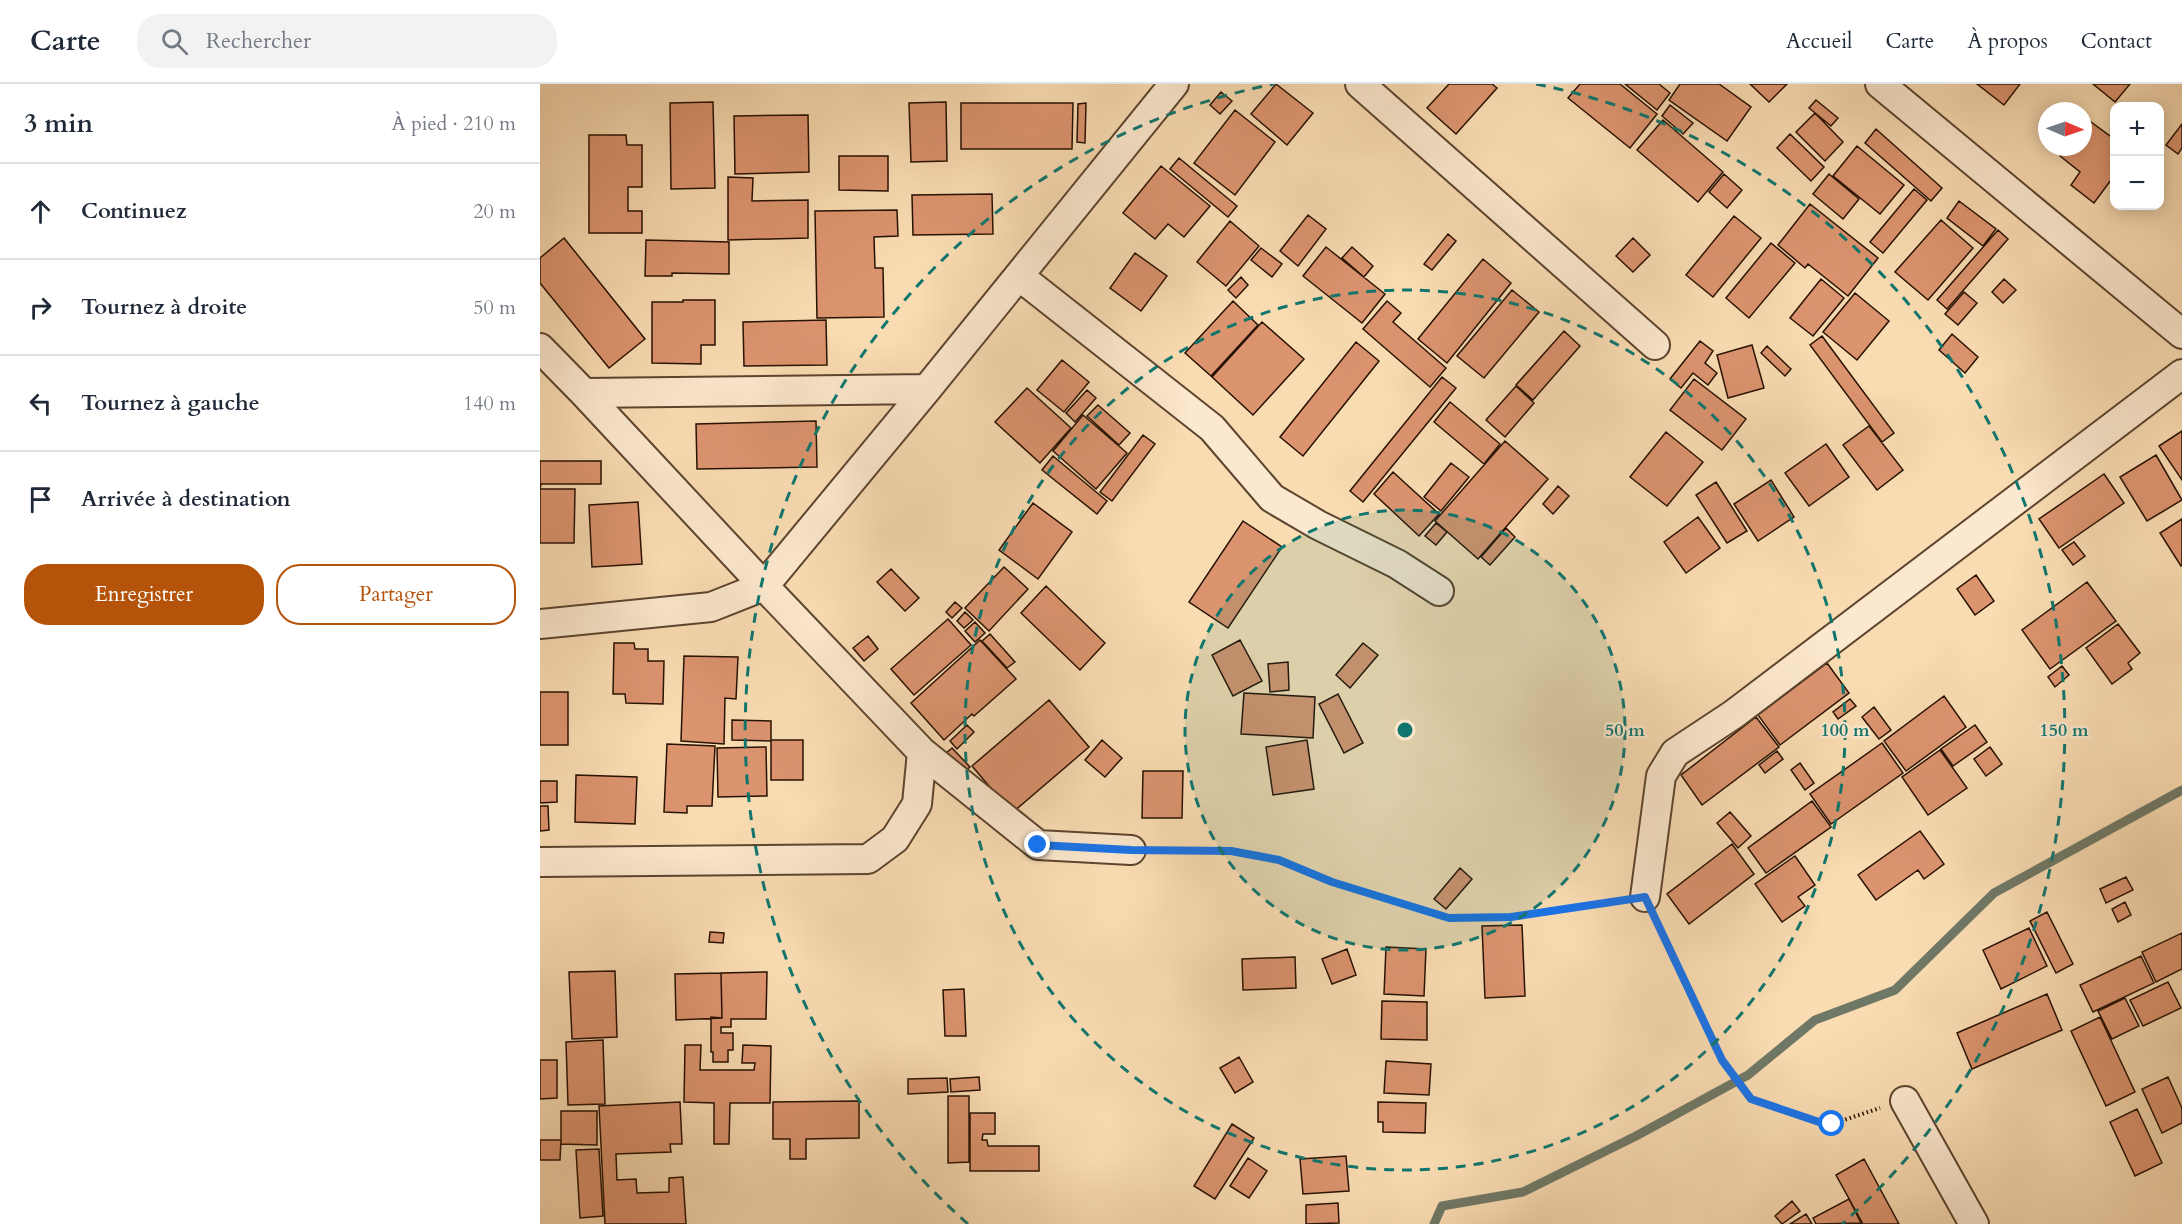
<!DOCTYPE html>
<html lang="fr">
<meta charset="utf-8">
<style>
:root{--surface:#fff;--page:#f2f2f3;--text:#1f2937;--muted:#747a83;--line:#e0e1e3;--accent:#b45309}
body{margin:0;font-family:Cardo,serif;background:var(--page);color:var(--text)}
.controls{position:absolute;right:18px;top:18px;display:grid;overflow:hidden;border-radius:12px;box-shadow:0 3px 15px #0003}
.controls button{width:54px;height:54px;display:grid;place-items:center;padding:0;border:0;border-bottom:2px solid var(--line);background:var(--surface);color:var(--text);font:30px sans-serif}
.compass{position:absolute;left:1498px;top:18px;width:54px;height:54px;border-radius:50%;background:var(--surface);box-shadow:0 3px 15px #0003;rotate:92deg}
.stop{position:absolute;width:18px;height:18px;margin:-14px;border:4px solid #1a73e8;border-radius:50%;background:#fff}
.stop.end{background:#1a73e8;border-color:#fff;box-shadow:0 2px 6px #0008}
.list{margin:0;padding:0;list-style:none}
h2{display:flex;justify-content:space-between;align-items:center;height:78px;margin:0;padding:0 24px;font-size:26px}
h2 small{font-size:20px;font-weight:400;color:var(--muted)}
.list li{display:grid;grid-template-columns:39px 1fr auto;gap:18px;align-items:center;box-sizing:border-box;height:96px;padding:0 24px;border-top:2px solid var(--line)}
.list b{display:block;font-size:22px;white-space:nowrap}
.list em{font-size:20px;font-style:normal;color:var(--muted)}
.actions{display:flex;gap:12px;padding:18px 24px}
.actions a{flex:1;padding:14px 0;border:2px solid var(--accent);border-radius:24px;text-align:center;font-size:21px;color:var(--accent)}
.actions .main{background:var(--accent);color:#fff}
.icon{flex:none;width:33px;height:33px;fill:none;stroke:currentColor;stroke-width:2;stroke-linecap:round;stroke-linejoin:round}
.map{position:relative;flex:none;width:1642px;height:1140px;overflow:hidden}
header{display:flex;align-items:center;gap:36px;box-sizing:border-box;height:84px;padding:0 30px;background:var(--surface);border-bottom:2px solid var(--line)}
header strong{font-size:28px}
nav{display:flex;gap:33px;margin-inline-start:auto;font-size:21px}
.search{width:420px;height:54px;background:var(--page);display:flex;align-items:center;gap:15px;box-sizing:border-box;padding:0 21px;border-radius:24px;color:var(--muted);font-size:22px}
main{display:flex}
aside{flex:1;background:var(--surface)}
.map>svg:first-child{display:block}
.lines{fill:none;stroke-linecap:round;stroke-linejoin:round}
.stream{stroke:#6f7866;stroke-width:9}
.building{fill:#dc946f;stroke:#271102;stroke-width:1.5}
.street-casing{stroke:#5c442e;stroke-width:32}
.path{stroke:#271102;stroke-width:4;stroke-dasharray:1.5 3;stroke-linecap:butt}
.street{stroke:#fce8ce;stroke-width:28}
.route{stroke:#1a73e8;stroke-width:8}
.ring{fill:none;stroke:#0f766e;stroke-width:3;stroke-dasharray:10 8}
.centre{fill:#0f766e;stroke:#fce8ce;stroke-width:3}
.ring-label{font-size:18px;text-anchor:middle;font-weight:bold;fill:#0f766e;stroke:#fce8ce;stroke-width:4.5;stroke-linejoin:round;paint-order:stroke}
</style>
<header>
<strong>Carte</strong>
<div class="search"><svg class="icon" aria-label="search" viewBox="0 0 24 24"><circle cx="10" cy="10" r="6"/><path d="M15 15l6 6"/></svg>Rechercher</div>
<nav><a>Accueil</a><a>Carte</a><a>À propos</a><a>Contact</a></nav>
</header>
<main>
<aside>
<h2>3 min<small>À pied · 210 m</small></h2>
<ul class="list">
<li><svg class="icon" aria-label="ahead" viewBox="0 0 24 24"><path d="M12 20V5M6 11l6-6 6 6"/></svg><div><b>Continuez</b></div><em>20 m</em></li>
<li><svg class="icon" aria-label="right" viewBox="0 0 24 24"><path d="M7 20v-9h11M14 6l5 5-5 5"/></svg><div><b>Tournez à droite</b></div><em>50 m</em></li>
<li><svg class="icon" aria-label="left" viewBox="0 0 24 24"><path d="M17 20v-9H6M10 6l-5 5 5 5"/></svg><div><b>Tournez à gauche</b></div><em>140 m</em></li>
<li><svg class="icon" aria-label="arrive" viewBox="0 0 24 24"><path d="M6 21V4h12l-3 4 3 4H6"/></svg><div><b>Arrivée à destination</b></div></li>
</ul>
<div class="actions"><a class="main">Enregistrer</a><a>Partager</a></div>
</aside>
<div class="map">
<svg width="1642" height="1140" viewBox="0 0 1642 1140">
<rect width="100%" height="100%" fill="#fadcb3"/>
<filter id="stains"><feTurbulence type="fractalNoise" baseFrequency=".00333" numOctaves="4"/><feColorMatrix values="0 0 0 0 .2 0 0 0 0 .09 0 0 0 0 .02 0 0 0 .5 -.17"/></filter>
<radialGradient id="worn" r=".72"><stop offset=".6" stop-color="#630" stop-opacity="0"/><stop offset="1" stop-color="#630" stop-opacity=".3"/></radialGradient>
<g class="lines">
<!-- stream -->
<path class="stream" d="M894,1140L902,1122L983,1108L1096,1052L1208,991L1275,936L1355,906L1454,809L1642,706"/>
</g>
<!-- building -->
<path class="building" d="M736,0L773,29L747,61L711,30Z
M909,0H952L957,4L916,50L887,24Z
M1040,0H1080L1117,30L1090,64L1028,14Z
M1085,0H1119L1130,9L1117,26Z
M1140,0H1179L1211,23L1187,57L1129,16Z
M1210,0H1247L1229,18Z
M1437,0H1480L1464,21Z
M1553,0H1590L1575,18Z
M681,8L692,17L680,30L670,21Z
M1276,16L1298,34L1291,42L1269,24Z
M173,18L175,104L131,105L130,19Z
M406,18L407,77L371,78L369,19Z
M421,19H533L532,65H421Z
M546,19L545,59L537,58L538,20Z
M1130,21L1153,39L1143,50L1122,32Z
M695,26L735,58L695,111L654,79Z
M1275,29L1303,58L1285,77L1256,48Z
M268,31L269,88L195,90L194,32Z
M1547,35L1574,55V92L1554,119L1531,101L1540,88L1520,72L1527,63H1543V41Z
M1123,36L1183,88L1158,118L1097,66Z
M1642,40V64L1638,70L1626,61Z
M1336,45L1402,104L1391,117L1325,59Z
M1250,50L1284,83L1271,97L1237,64Z
M49,51H86L87,61H102V103H88V127H102V149H49Z
M1317,62L1364,101L1340,130L1293,92Z
M299,72H348V107L299,106Z
M639,74L697,122L688,133L630,85Z
M621,82L670,122L644,153L628,140L615,155L583,129Z
M1184,90L1202,106L1187,124L1169,108Z
M1289,90L1319,115L1303,135L1273,110Z
M188,93L213,94L212,117L268,116V154L188,156Z
M1374,105L1387,116L1343,169L1330,158Z
M452,110L453,150L373,151L372,111Z
M1419,117L1456,145L1443,162L1407,134Z
M1270,120L1338,174L1308,212L1268,180L1265,184L1238,161Z
M357,126L358,152L334,153L335,184H343L344,233L277,234L275,127Z
M768,131L786,145L758,182L740,167Z
M1194,132L1221,154L1173,213L1146,191Z
M1401,136L1433,164L1388,216L1355,188Z
M690,137L719,162L686,202L657,178Z
M1458,146L1468,155L1407,225L1397,216Z
M908,150L916,157L892,186L884,180Z
M24,154L105,255L69,284L0,199V174Z
M1093,154L1110,171L1093,188L1076,172Z
M106,156L189,158V190L132,189V192H105Z
M1231,159L1255,179L1209,234L1186,214Z
M786,163L845,210L822,239L763,192Z
M812,163L833,182L824,193L802,174Z
M721,164L742,180L732,193L711,176Z
M595,169L627,192L601,227L570,204Z
M943,175L971,199L907,279L878,255Z
M701,193L708,201L696,214L688,206Z
M1281,195L1304,214L1273,252L1250,234Z
M1464,195L1476,206L1463,219L1452,208Z
M972,206L999,228L944,294L917,272Z
M1424,208L1437,219L1418,241L1405,230Z
M1315,209L1349,237L1317,276L1283,248Z
M143,216H175V261H161V280L112,279V218H143Z
M693,217L718,241L671,292L645,269Z
M847,217L861,229L853,238L906,284L890,303L823,245Z
M286,236L287,281L204,282L203,238Z
M722,238L764,275L713,331L672,293Z
M1024,247L1040,262L993,316L976,301Z
M1412,250L1438,273L1425,289L1399,266Z
M1282,252L1354,349L1342,358L1270,261Z
M1160,257L1173,267L1165,279L1177,289L1168,301L1153,289L1141,304L1130,295Z
M816,258L839,277L763,372L740,353Z
M1212,261L1224,304L1188,314L1177,271Z
M1227,262L1251,285L1245,292L1221,269Z
M522,276L549,298L524,328L497,306Z
M902,293L916,304L823,418L810,407Z
M1154,295L1206,335L1182,366L1130,326Z
M976,302L994,319L965,353L946,336Z
M487,304L531,344L500,379L455,338Z
M547,306L556,314L535,338L526,329Z
M910,318L960,360L944,380L894,338Z
M558,321L590,349L579,361L547,332Z
M543,331L587,369L556,405L513,367Z
M276,337L277,383L157,385L156,340Z
M1329,342L1363,386L1337,406L1303,361Z
M1642,347V396L1619,362Z
M1126,348L1163,378L1127,422L1090,393Z
M603,351L615,360L572,417L560,408Z
M965,357L1008,395L938,475L895,437Z
M1286,360L1309,393L1269,422L1245,389Z
M1616,371L1642,416L1607,437L1580,393Z
M513,372L567,417L557,430L502,386Z
M0,377H61V400H1L0,405Z
M911,379L929,393L901,427L884,413Z
M853,388L899,430L879,452L834,410Z
M1564,390L1584,419L1519,464L1499,435Z
M1231,396L1254,433L1218,457L1194,420Z
M1176,398L1207,447L1187,459L1156,411Z
M1018,402L1029,412L1013,430L1003,420Z
M0,405H35L34,459H0Z
M98,418L102,480L52,483L49,421Z
M493,419L532,448L498,495L459,466Z
M1158,433L1180,464L1146,489L1124,458Z
M1642,435V481L1641,482L1620,449Z
M703,437L742,463L688,544L649,518Z
M896,439L907,448L896,461L885,452Z
M966,444L975,453L950,481L941,473Z
M1534,458L1545,472L1533,481L1522,466Z
M464,483L488,505L449,547L425,524Z
M351,485L379,514L365,527L337,498Z
M1436,491L1454,517L1435,531L1417,505Z
M1547,498L1576,537L1510,585L1482,546Z
M506,502L565,559L540,586L481,529Z
M415,518L422,524L412,534L406,528Z
M425,528L433,536L424,544L417,537Z
M408,535L431,561L374,611L351,585Z
M435,538L445,549L435,558L425,547Z
M1578,540L1600,569L1588,579L1592,585L1572,600L1546,564Z
M450,550L475,578L467,584L442,557Z
M328,552L338,565L324,577L313,564Z
M440,556L476,595L434,632L432,630L404,656L371,619Z
M700,556L722,597L693,612L672,571Z
M74,559H94L95,565H108V577H124L123,620L86,619L85,610H73Z
M823,559L838,571L810,604L796,591Z
M144,572L198,573L196,615L185,614L184,660L141,657Z
M748,578L749,606L730,608L728,580Z
M1287,579L1309,609L1240,661L1218,631Z
M1522,582L1529,591L1515,603L1508,593Z
M0,608H28V661H0Z
M704,609L775,613L773,654L701,650Z
M798,610L823,659L804,669L779,620Z
M1404,612L1426,643L1366,687L1344,657Z
M1310,615L1316,622L1298,635L1293,628Z
M509,616L549,663L472,729L432,682Z
M1334,623L1351,646L1339,655L1322,633Z
M1216,633L1239,663L1162,721L1141,691Z
M192,636L231,637V657L192,656Z
M427,641L434,648L417,665L410,657Z
M1435,641L1447,658L1413,682L1401,665Z
M231,656H263V696H231Z
M562,656L582,674L565,693L545,676Z
M767,656L774,705L733,711L726,663Z
M1342,659L1363,689L1291,740L1270,710Z
M127,660L175,662L172,722H147V729L124,728Z
M226,663L227,712L178,713L177,664Z
M1450,663L1462,680L1446,692L1434,675Z
M412,664L430,683L423,689L405,670Z
M1400,666L1427,704L1388,731L1362,693Z
M1237,667L1243,675L1225,689L1219,681Z
M1260,679L1274,699L1265,706L1251,686Z
M603,687H643L642,734H602Z
M36,691L97,693L95,740L35,738Z
M0,697H17V718L0,719Z
M1272,717L1291,743L1226,789L1208,764Z
M0,722H8L9,746L0,747Z
M1190,728L1211,752L1198,764L1177,739Z
M1380,747L1404,780L1384,795L1378,786L1336,816L1318,791Z
M1192,760L1214,790L1149,840L1127,810Z
M1255,772L1275,801L1258,813L1265,822L1242,838L1215,800Z
M920,784L932,795L906,825L894,815Z
M1586,793L1593,806L1566,819L1560,805Z
M1585,818L1591,831L1578,838L1572,825Z
M1507,828L1533,880L1516,889L1490,837Z
M982,841L985,912L945,914L942,842Z
M1489,844L1507,882L1461,905L1443,866Z
M170,848L184,849L183,859L169,858Z
M1642,849V885L1616,898L1602,868Z
M846,863L886,865L884,912L844,910Z
M807,865L816,891L792,900L782,875Z
M1601,872L1614,899L1553,928L1540,901Z
M755,873L756,904L703,906L702,875Z
M75,887L77,953L32,955L29,888Z
M227,888L226,935H191V943H181V949H193V966H188V978H173V968H171V933L182,934L181,889Z
M181,889L182,934L136,936L135,890Z
M1628,898L1641,924L1603,942L1590,916Z
M424,905L426,952H405L403,906Z
M1507,910L1522,946L1432,985L1417,949Z
M1585,914L1599,942L1572,955L1558,927Z
M842,917L887,918V956L841,955Z
M1560,933L1595,1008L1566,1022L1531,947Z
M63,956L65,1020L28,1021L26,958Z
M145,961H161L160,986H214L215,979H202L203,961L231,962L230,1019H190L189,1060H174V1019L144,1018Z
M699,973L713,998L695,1009L680,984Z
M0,976H17V1014L0,1015Z
M846,977L891,980L889,1011L844,1009Z
M439,993L440,1006L411,1008L410,995Z
M1628,993L1642,1024V1039L1622,1049L1602,1005Z
M407,994L408,1008L368,1010V995Z
M408,1012H429V1078L408,1079Z
M319,1017V1054L266,1055V1075H250V1055H233V1018Z
M140,1018L142,1060H130L131,1068L76,1070L77,1096L96,1095L97,1109L129,1108V1094L143,1093L146,1140H65L59,1022Z
M838,1018L886,1019L885,1049L843,1048V1038H838Z
M1597,1025L1622,1079L1595,1092L1570,1038Z
M21,1027H57V1061L21,1060Z
M430,1029H455V1050H443L442,1056H447L448,1062H499V1087H430Z
M692,1040L714,1054L675,1115L654,1102Z
M0,1056H21L20,1076H0Z
M59,1065L63,1132L40,1134L36,1066Z
M806,1072L809,1107L763,1110L760,1075Z
M708,1074L727,1087L709,1114L690,1102Z
M1324,1075L1359,1140H1323L1296,1091Z
M1309,1115L1321,1139L1276,1140L1273,1134Z
M1252,1117L1260,1127L1242,1140L1235,1132Z
M798,1119L799,1139L766,1140V1121Z
M1266,1130L1272,1140H1250Z"/>
<g class="lines">
<defs>
<path id="street" d="M820,0L1115,261
M1340,0L1642,250
M479,192L672,344L732,414L778,441L857,480L899,507
M0,264L44,309L224,502L382,668L498,761L591,766
M44,309L387,305
M0,540L171,523L224,502L387,305L634,0
M0,778L328,775L355,755L377,720L382,668
M1105,813L1121,692L1135,669L1194,630L1642,290
M1365,1017L1434,1140"/>
</defs>
<!-- street casing -->
<use href="#street" class="street-casing"/>
<!-- path -->
<path class="path" d="M618,766L691,767L739,776L792,798L909,834L971,833L1076,817
M1116,837L1182,976L1211,1015L1287,1040H1292L1340,1024"/>
<!-- street -->
<use href="#street" class="street"/>
</g>
<g class="lines">
<!-- route -->
<path class="route" d="M498,761L591,766L691,767L739,776L792,798L909,834L971,833L1105,813L1182,976L1211,1015L1282,1039L1292,1040"/>
</g>
<!-- distance rings -->
<circle cx="865" cy="646" r="220" fill="#0f766e" fill-opacity=".12"/>
<g class="ring">
<circle cx="865" cy="646" r="220"/>
<circle cx="865" cy="646" r="440"/>
<path d="M428 1140A659 659 0 0 1 734 0M996 0A659 659 0 0 1 1302 1140"/>
</g>
<circle cx="865" cy="646" r="9" class="centre"/>
<g class="ring-label">
<text x="1085" y="652">50 m</text>
<text x="1305" y="652">100 m</text>
<text x="1524" y="652">150 m</text>
</g>
<rect width="100%" height="100%" filter="url(#stains)"/>
<rect width="100%" height="100%" fill="url(#worn)"/>
</svg>
<div class="controls">
<button>+</button>
<button>−</button>
</div>
<svg class="compass" viewBox="-18 -18 36 36"><path d="M0-13l5 13h-10z" fill="#e53935"/><path d="M0 13l5-13h-10z" fill="#747a83"/></svg>
<div class="stop" style="left:1292px;top:1040px"></div>
<div class="stop end" style="left:498px;top:761px"></div>
</div>
</main>
